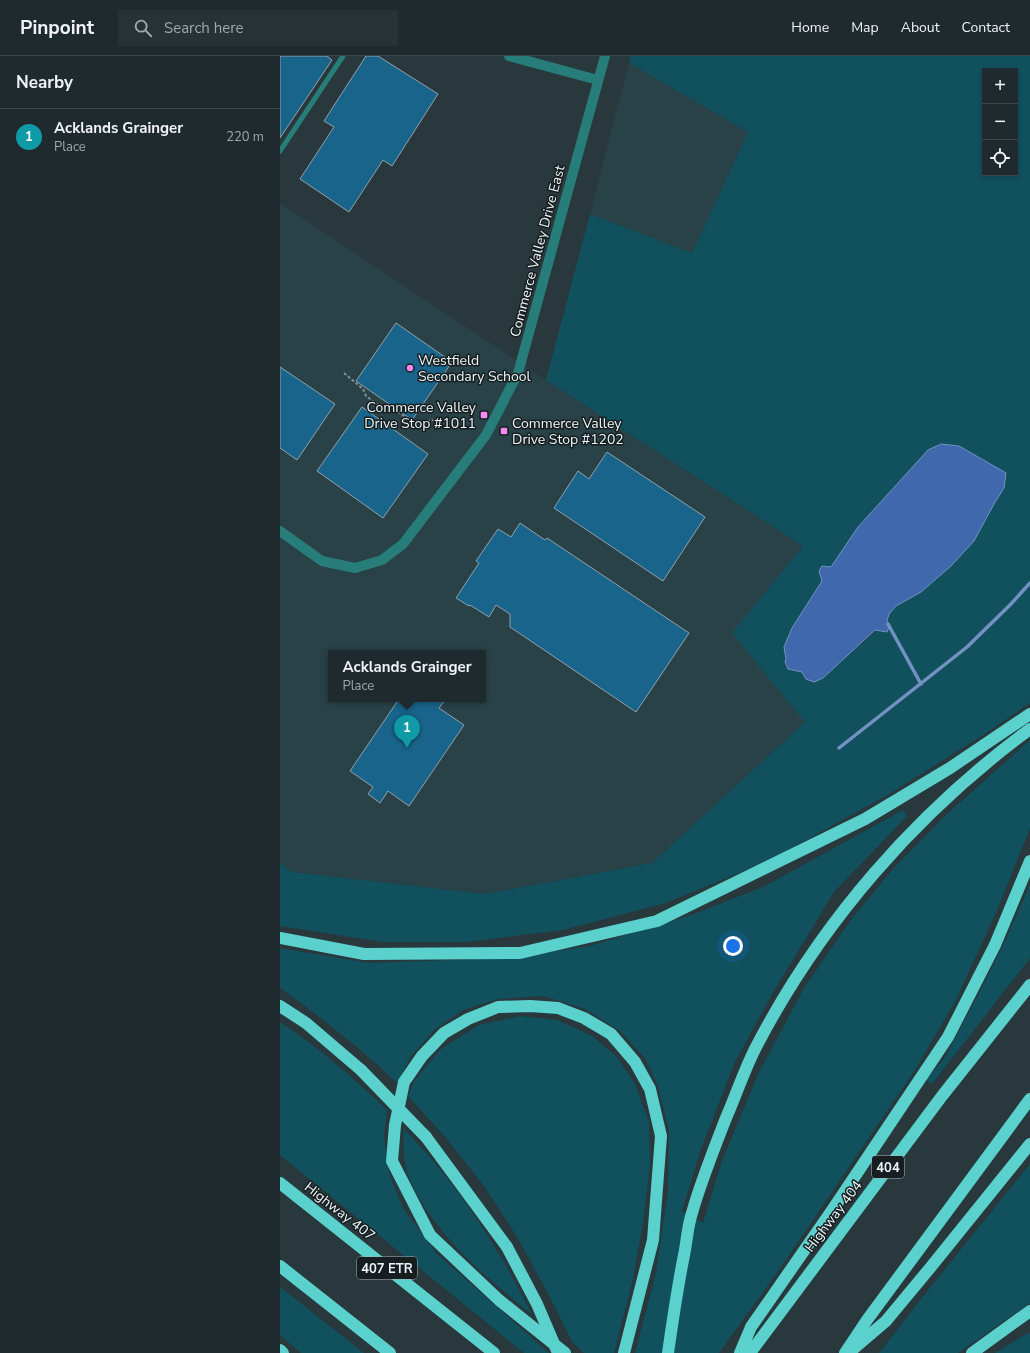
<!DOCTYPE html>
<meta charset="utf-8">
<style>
:root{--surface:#1e2a2d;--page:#263235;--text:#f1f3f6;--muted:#a1a7aa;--line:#3c4649;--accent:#f489f0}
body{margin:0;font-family:"Nunito Sans",sans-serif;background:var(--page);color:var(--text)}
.controls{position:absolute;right:12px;top:12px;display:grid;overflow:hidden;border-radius:0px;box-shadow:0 2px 6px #0003}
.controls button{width:36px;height:36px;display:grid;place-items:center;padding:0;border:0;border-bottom:1px solid var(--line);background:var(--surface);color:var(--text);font:20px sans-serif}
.you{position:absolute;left:453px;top:890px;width:14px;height:14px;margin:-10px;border:3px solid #fff;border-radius:50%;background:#1a73e8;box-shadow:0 0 0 6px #1a73e833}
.badge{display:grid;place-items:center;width:26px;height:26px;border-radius:50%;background:var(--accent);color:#fff;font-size:13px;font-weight:700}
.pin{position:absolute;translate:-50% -33px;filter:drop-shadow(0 1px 2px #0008)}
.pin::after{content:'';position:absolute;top:21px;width:14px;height:12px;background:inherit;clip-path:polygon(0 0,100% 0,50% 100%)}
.popup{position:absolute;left:48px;top:594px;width:158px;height:52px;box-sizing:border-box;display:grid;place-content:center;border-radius:0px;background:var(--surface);filter:drop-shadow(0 1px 3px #0005);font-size:13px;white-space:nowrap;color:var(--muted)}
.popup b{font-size:15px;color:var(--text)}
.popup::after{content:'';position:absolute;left:50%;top:100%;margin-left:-8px;border:8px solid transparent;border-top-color:var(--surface)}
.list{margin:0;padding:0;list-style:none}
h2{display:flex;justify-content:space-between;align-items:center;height:52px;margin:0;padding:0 16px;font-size:17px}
h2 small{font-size:13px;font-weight:400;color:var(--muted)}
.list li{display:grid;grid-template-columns:26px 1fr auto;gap:12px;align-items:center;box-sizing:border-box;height:56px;padding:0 16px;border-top:1px solid var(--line)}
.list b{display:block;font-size:15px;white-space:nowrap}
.list p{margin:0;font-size:13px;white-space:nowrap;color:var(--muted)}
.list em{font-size:13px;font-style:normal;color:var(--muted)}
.icon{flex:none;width:22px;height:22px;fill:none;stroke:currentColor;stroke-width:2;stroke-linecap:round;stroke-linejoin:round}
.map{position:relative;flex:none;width:750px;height:1297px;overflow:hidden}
header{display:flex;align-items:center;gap:24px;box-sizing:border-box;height:56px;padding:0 20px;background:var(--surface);border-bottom:1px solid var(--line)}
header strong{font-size:19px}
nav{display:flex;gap:22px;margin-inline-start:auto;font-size:14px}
.search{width:280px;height:36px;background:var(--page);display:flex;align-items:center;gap:10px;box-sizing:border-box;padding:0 14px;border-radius:0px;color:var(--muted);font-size:15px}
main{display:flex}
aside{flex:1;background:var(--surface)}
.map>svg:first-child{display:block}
.built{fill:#294248;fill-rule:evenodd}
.green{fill:#11515e;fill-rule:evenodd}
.water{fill:#4068ac;stroke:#7392c3}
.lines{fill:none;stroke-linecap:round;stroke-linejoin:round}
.stream{stroke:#7392c3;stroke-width:3.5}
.building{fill:#19648b;stroke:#93a1ab}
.path{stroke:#808d91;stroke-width:2;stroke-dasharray:3 2;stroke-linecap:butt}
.service{stroke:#277d7a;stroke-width:5}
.minor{stroke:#277d7a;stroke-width:10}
.tertiary{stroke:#277d7a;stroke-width:10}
.motorway{stroke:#5bd1cd;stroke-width:12}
.motorway-bridge{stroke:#5bd1cd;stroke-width:12}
.poi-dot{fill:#f489f0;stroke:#171e20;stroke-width:1.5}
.labels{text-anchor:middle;stroke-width:3;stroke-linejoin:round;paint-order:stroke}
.shield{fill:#171e20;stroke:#abb4b7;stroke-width:1}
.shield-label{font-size:13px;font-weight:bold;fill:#ebf5f8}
.street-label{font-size:14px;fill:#ebf5f8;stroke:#171e20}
.poi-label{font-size:14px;fill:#ebf5f8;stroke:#171e20;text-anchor:start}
</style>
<header>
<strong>Pinpoint</strong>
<div class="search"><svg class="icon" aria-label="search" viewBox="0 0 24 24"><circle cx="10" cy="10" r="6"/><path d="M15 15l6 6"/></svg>Search here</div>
<nav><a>Home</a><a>Map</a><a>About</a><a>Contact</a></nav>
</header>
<main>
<aside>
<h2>Nearby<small></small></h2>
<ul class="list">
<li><span class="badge" style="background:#0f9aa8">1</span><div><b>Acklands Grainger</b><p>Place</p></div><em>220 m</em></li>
</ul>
</aside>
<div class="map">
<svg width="750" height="1297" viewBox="0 0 750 1297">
<rect width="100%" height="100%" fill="#28383c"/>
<!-- built -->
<path class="built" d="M349,7L468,76L412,197L310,158Z
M0,147L266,324L523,490L453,577L525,666L372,807L205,838L12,816L0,807ZM51,597H203V643H51Z"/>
<!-- green -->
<path class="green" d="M351,0H750V647L703,679L611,737L490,804L386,847L283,874L186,886H103L0,870V807L12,816L205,838L372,807L525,666L452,577L523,490L266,324L310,158L412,197L468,76L349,7ZM705,15H735V117H705ZM724,432L714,448L641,536L616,550L609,558L607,565L543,622L526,623L522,616L508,613L505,606L506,603L504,591L512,572L578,471Z
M750,684V772L718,852L676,944L635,1014L499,1214L439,1297H355L376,1217L388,1135L389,1074L378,1030L365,1002L340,975L305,953L263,940L218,943L183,954L155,973L131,1000L117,1027C80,992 41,961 0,932V892L89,907L228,902L310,890L414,858L485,830L623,754L627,760L554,836L491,940L455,1006L421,1093L402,1155L423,1167L442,1105L479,1016L524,932L573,861L613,813L666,759Z
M750,829V902L652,1028L646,1024L664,1003L695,945L722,892Z
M240,960L277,964L312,980L337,1001L355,1028L369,1066L370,1108L363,1168L353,1222L334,1297H304L292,1286L275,1251L239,1184L204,1130L166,1082L128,1040L135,1024L161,993L199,969Z
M0,966C39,992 74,1022 107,1054L104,1079L109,1118L124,1154L157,1198L269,1297H244L0,1099Z
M123,1072C176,1126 219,1191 252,1259C211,1225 165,1188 138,1140C133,1131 128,1121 126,1112C123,1099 124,1085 123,1072Z
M750,1108V1247L678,1297H599L649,1233Z
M0,1231L84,1297H21L0,1279Z
M748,1277H750V1297H715Z"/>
<!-- water -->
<path class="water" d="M661,388L679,390L726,417L724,432L714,448L694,485L671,510L641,536L616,550L609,558L607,565L610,569L607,576L595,574L543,622L534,626L526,623L522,616L508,613L505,606L506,603L504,591L512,572L542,525L539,515L542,510L551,511L578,471L648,394Z"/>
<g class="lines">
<!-- stream -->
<path class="stream" d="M608,568L641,628
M559,692L687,591L731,548L750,527"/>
</g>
<!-- building -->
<path class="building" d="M0,0H47L52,4L0,82Z
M86,0H98L158,38L112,110L103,104L69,156L20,123L54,71L44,65Z
M116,267L172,306L132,364L76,325Z
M0,311L55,348L17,404L0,392Z
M82,351L148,398L103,462L37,415Z
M327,396L425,461L383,525L274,452L298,415L309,423Z
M240,467L265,484L267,482L409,577L356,656L230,571V558L216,549L209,561L190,549L189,550L176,542L199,507L196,505L218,473L231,481Z
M119,643H166L159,652L184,669L129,750L108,735L100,747L88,738L93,731L70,715Z"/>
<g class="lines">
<!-- path -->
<path class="path" d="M64,317L83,333L86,340L108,356L115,354L130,364V367L154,364"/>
<!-- service -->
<path class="service" d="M0,95L63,0"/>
<!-- minor -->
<path class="minor" d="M229,0L318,24"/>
<!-- tertiary -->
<path class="tertiary" d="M0,475L42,505L75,512L102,504L123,488L206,379L238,317L325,0"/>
<!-- motorway -->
<path class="motorway" d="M0,882L84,898L240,897L377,865L585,763L670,712L750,658
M0,950L26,967L81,1014
M146,1081L227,1191
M0,1127L214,1297
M0,1210L110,1297
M0,1294L3,1297
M572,1294L606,1265L650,1212L750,1088
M285,1297L219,1244L150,1179L112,1105L115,1069L124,1026L142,1000L164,977L188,963L218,951L250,950L278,952L304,962L331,978L355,1006L370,1033L381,1080L373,1184L344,1297
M388,1297C393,1262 398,1228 405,1194C407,1182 408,1169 412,1157C421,1125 434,1093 446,1062C456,1039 464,1015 475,993C540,867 636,757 750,673
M460,1297L471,1271L553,1153L668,981L715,889L750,805
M470,1297L662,1040L750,929
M565,1297L587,1264L750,1043
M692,1297L750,1255"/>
<!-- motorway-bridge -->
<path class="motorway-bridge" d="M81,1014L146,1081
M227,1191L257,1248L278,1297"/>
</g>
<!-- markers -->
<g class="poi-dot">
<circle cx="130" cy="312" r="4"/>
<rect x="200" y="355" width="8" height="8" rx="2"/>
<rect x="220" y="371" width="8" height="8" rx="2"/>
</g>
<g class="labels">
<!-- shield labels -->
<g class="shield">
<rect x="592" y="1100" width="32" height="22" rx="3"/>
<rect x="77" y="1201" width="60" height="22" rx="3"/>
</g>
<g class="shield-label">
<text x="608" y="1116">404</text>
<text x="107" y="1217">407 ETR</text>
</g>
<!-- street labels -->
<g class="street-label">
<text transform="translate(257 195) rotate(-75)" y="5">Commerce Valley Drive East</text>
<text transform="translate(60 1155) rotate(38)" y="5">Highway 407</text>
<text transform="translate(553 1160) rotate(-53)" y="5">Highway 404</text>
</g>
<!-- poi labels -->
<g class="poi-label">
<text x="138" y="309">Westfield<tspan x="138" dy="16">Secondary School</tspan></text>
<text x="196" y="356" text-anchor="end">Commerce Valley<tspan x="196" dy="16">Drive Stop #1011</tspan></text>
<text x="232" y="372">Commerce Valley<tspan x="232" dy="16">Drive Stop #1202</tspan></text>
</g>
</g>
</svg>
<div class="controls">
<button>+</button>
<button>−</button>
<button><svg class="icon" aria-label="locate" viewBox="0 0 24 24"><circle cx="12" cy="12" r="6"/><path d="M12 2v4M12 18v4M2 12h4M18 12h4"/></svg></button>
</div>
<div class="you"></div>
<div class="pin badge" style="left:127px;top:692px;background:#0f9aa8">1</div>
<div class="popup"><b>Acklands Grainger</b>Place</div>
</div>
</main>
